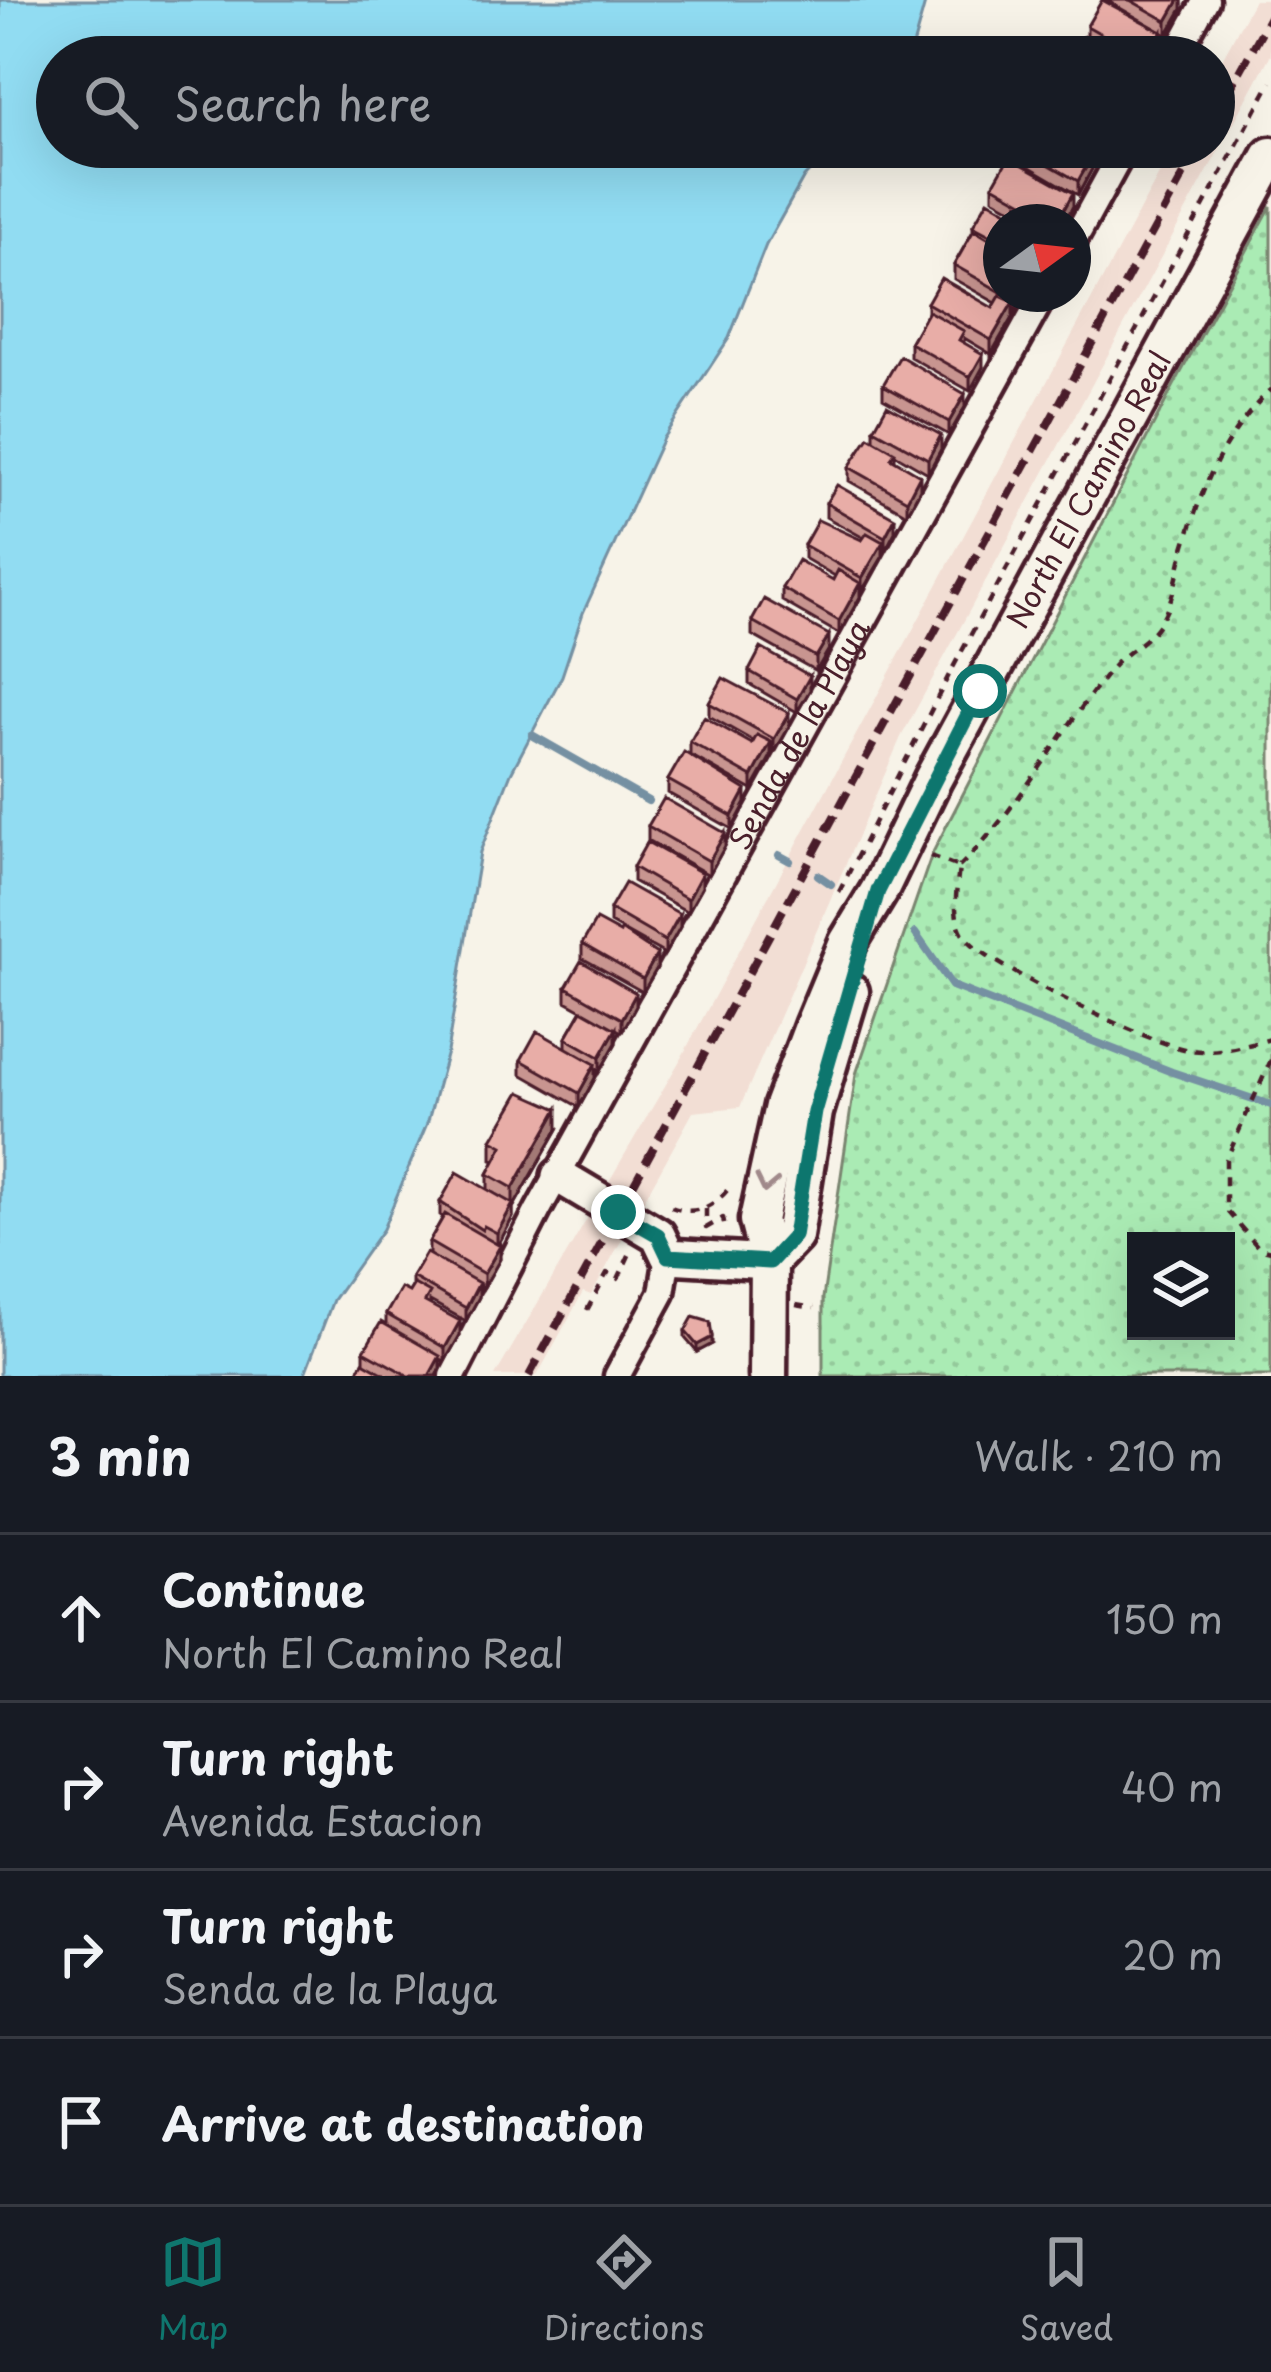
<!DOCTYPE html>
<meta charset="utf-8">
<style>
:root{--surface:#171b24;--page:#20242c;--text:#f1f3f6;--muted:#9ea1a6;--line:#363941;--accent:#0f766e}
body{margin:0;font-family:"Playpen Sans",sans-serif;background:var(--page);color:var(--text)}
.controls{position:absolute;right:36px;bottom:36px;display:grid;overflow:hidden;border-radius:0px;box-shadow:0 12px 48px #0002}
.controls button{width:108px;height:108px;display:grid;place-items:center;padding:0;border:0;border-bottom:3px solid var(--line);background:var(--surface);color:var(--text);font:60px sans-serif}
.compass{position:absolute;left:983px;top:204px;width:108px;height:108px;border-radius:50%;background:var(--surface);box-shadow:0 12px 48px #0002;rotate:75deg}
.stop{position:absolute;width:36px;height:36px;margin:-27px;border:9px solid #0f766e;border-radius:50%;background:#fff}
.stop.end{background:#0f766e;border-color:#fff;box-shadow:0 3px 12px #0008}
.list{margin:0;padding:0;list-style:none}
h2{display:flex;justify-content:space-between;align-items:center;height:156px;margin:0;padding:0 48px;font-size:51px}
h2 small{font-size:39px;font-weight:400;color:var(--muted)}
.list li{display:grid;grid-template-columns:78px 1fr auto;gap:36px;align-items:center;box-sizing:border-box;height:168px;padding:0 48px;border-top:3px solid var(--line)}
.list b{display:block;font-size:45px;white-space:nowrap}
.list p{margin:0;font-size:39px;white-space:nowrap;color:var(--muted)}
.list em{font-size:39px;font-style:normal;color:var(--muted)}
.icon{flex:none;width:66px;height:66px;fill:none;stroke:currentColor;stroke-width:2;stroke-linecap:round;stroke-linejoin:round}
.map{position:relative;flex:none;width:1271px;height:1376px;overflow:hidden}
.search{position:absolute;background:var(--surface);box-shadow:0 12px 48px #0002;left:36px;right:36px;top:36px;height:132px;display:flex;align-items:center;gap:30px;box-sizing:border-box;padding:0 42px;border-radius:66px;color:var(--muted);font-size:45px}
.sheet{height:828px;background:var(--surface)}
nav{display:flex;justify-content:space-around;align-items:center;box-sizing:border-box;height:168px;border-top:3px solid var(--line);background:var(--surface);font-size:33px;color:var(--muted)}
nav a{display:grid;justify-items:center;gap:6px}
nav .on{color:var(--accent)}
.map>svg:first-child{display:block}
.built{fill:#f2ded4}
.grass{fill:url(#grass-dots);stroke:#7a8570;stroke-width:3;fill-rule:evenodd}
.water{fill:#91dcf2;stroke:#7590a2;stroke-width:3}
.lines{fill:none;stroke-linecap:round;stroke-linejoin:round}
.stream{stroke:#7590a2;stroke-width:8}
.street-casing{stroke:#4a1f2b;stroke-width:33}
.secondary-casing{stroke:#4a1f2b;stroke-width:42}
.primary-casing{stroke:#4a1f2b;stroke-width:45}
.path{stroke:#4a1f2b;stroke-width:4.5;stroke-dasharray:9 9;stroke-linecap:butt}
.street{stroke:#f7f3e8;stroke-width:24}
.secondary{stroke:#f7f3e8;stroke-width:33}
.primary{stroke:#f7f3e8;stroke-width:36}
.rail{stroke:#4a1f2b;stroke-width:8;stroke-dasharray:18 9;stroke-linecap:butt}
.wall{fill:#c89590;stroke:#4a1f2b;stroke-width:3}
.shaded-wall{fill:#a27975;stroke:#4a1f2b;stroke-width:3}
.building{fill:#e8ada7;stroke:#4a1f2b;stroke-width:3}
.oneway{stroke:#a0898a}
.route{stroke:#0f766e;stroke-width:15}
.labels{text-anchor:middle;stroke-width:10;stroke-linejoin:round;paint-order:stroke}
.street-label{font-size:30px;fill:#4a1f2b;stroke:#f7f3e8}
</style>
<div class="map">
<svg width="1271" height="1376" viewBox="0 0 1271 1376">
<defs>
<pattern id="grass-dots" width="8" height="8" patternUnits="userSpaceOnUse" patternTransform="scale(3)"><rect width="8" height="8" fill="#aaebb4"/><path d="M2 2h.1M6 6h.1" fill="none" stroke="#94c99b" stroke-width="1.8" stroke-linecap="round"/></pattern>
</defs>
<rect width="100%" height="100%" fill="#f7f3e8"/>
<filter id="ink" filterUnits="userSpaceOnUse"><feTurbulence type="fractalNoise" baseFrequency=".00833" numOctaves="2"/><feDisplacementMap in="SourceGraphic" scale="24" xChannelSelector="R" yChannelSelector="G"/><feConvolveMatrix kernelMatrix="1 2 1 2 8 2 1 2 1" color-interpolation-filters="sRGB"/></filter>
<g filter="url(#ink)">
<!-- built -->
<path class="built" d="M1254,0H1271V54L901,737L740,1107L693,1112L591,1295L583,1292L537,1376H495L679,1062L1174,147H1214V74Z"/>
<!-- grass -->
<path class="grass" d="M1271,206V1376H823V1298L856,1074L932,854L1172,389ZM1136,1241H1226V1331H1136Z"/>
<!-- water -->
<path class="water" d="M0,0H926L910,57H57V147H833L804,177L766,245L729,338L663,438L583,613L562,676L511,773L480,852L447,1052L428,1121L383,1229L333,1300L304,1376H0Z"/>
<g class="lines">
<!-- stream -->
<path class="stream" d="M532,735L648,801
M779,855L790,861
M818,875L831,884
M915,933L952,986L1172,1072L1271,1105"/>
<defs>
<g id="street">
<path d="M1175,57L1206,0"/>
<path d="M1073,242L1125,147"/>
<path id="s1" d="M453,1376L538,1210L1044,294"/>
<path d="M617,1376L662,1293L668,1256"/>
</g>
<path id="secondary" d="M559,1176L658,1235L668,1256L769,1262"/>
<g id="primary">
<path d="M769,1262L794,1236L814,1112L850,992"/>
<path id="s2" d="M768,1376L769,1262L758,1220L783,1106L814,1024L848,942L879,891L933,779L1271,156"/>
</g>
</defs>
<!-- street casing -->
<use href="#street" class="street-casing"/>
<!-- secondary casing -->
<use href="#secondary" class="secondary-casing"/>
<!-- primary casing -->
<use href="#primary" class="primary-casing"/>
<!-- path -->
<path class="path" d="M930,856L959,867C957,889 950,921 967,939C993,968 1149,1044 1189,1050C1217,1054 1244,1046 1271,1039
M959,867C1019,809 1058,734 1110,670C1125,650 1150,642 1162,619C1174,598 1178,571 1184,548C1204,482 1221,439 1271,389
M839,892L950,673L1271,82
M1271,1060L1226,1160V1210L1259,1248L1271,1251
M671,1207C697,1217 716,1206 732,1184
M706,1209V1228L723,1218L725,1229
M796,1305L814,1308
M587,1310L607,1273L618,1279L631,1251"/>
<!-- street -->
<use href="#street" class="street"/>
<!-- secondary -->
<use href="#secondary" class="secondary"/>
<!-- primary -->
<use href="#primary" class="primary"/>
<!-- rail -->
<path class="rail" d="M1214,119L1271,15
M529,1376L1199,147"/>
</g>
<!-- wall -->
<path class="wall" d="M1106,0H1182V9L1167,35Z
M1087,26L1162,45L1155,57H1072L1087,38Z
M1018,147L1084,149L1085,147H1106L1103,154L1098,151L1093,167L1078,195L1018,160Z
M993,185L1073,206L1064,222H1001V294H1025L1014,313L1013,312V316L991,354L964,338V343L983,367L970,391L910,357V343L927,313V303L993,308L996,303L954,279V265L973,231V226L1012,214L1014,210L993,198Z
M883,385L965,407L949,435L883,398Z
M874,429L941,449L928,473L895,454V461L920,489L907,514L849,481V467L874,440Z
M826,503L895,532L885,551L883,549V556L862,591L860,590V597L839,634L782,601V588L833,580L835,576L804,558V545L862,540L864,538L826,517Z
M752,621L829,649L816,671L752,635Z
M749,671L810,690L797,712L749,684Z
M709,703L789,727L774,753L771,751V756L752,790L692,756L746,803L732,829L668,793V780L690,755V742L752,744L753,741L709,716Z
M648,826L725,846L709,875L648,840Z
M633,867L702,887L688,912L633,881Z
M610,909L680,927L665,954L610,923Z
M582,944L657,968L643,992L582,958Z
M566,987L636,1006L622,1032L616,1029V1043L600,1071L595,1068V1078L579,1107L521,1074V1060L566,1048V1038L582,1010L566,1001Z
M558,1129L513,1208V1217L498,1245L500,1259L484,1287L479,1285V1297L466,1321L430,1301V1305L460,1335L445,1361L440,1359V1369L437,1376H355L364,1363V1351L386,1324V1314L409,1292L412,1287V1277L429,1254V1242L443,1217L440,1215V1202L488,1189V1174L495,1161L492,1160V1140Z
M685,1331L712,1344L697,1352L685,1338Z"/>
<!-- shaded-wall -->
<path class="shaded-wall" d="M1179,0H1182V9L1167,35V21Z
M1162,32V45L1155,57H1148Z
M1098,148L1093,167L1078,195V181Z
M1073,193V206L1064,222H1057Z
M1017,294H1025L1014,313V299Z
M1013,302V316L991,354V340Z
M983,354V367L970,391V377Z
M965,394V407L949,435V422Z
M941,435V449L928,473V459Z
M920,475V489L907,514V500Z
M895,518V532L885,551V537Z
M883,542V556L862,591V578Z
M860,583V597L839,634V621Z
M829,635V649L816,671V657Z
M810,676V690L797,712V699Z
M789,713V727L774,753V739Z
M771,742V756L752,790V777Z
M746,790V803L732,829V816Z
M725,833V846L709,875V861Z
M702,873V887L688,912V899Z
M680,914V927L665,954V941Z
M657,954V968L643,992V979Z
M636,993V1006L622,1032V1019Z
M616,1029V1043L600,1071V1057Z
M595,1064V1078L579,1107V1093Z
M558,1109V1129L513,1208V1217L497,1247V1233L513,1204V1188Z
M500,1246V1259L484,1287V1274Z
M479,1283V1297L466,1321V1308Z
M460,1321V1335L445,1361V1348Z
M712,1337V1344L697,1352V1345Z
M440,1356V1369L437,1376H429Z"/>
<!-- building -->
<path class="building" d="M1102,0L1162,32L1148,57H1142L1087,26Z
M1130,0H1179L1167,21Z
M1084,36L1121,57H1072Z
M1018,147H1080L1093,154L1078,181Z
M1085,147H1096L1098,148L1092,157L1093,154L1084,149Z
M1009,157L1073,193L1057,221L993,185Z
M988,200L1012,214L1018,203L1052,222H1001V241L973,226Z
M974,230L1001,246L999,257L1001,258V292L954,265Z
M941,278L993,308L1000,296L1013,302L991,340L927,303Z
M928,311L964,331L959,340L983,354L970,377L910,343Z
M900,356L965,394L949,422L883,385Z
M887,405L941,435L928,459L874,429Z
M869,437L895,452L891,458L920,475L907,500L849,467Z
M837,485L895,518L885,537L826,503Z
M818,520L862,540L867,533L883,542L862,578L804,545Z
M798,560L833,580L838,570L860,583L839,621L782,588Z
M764,599L829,635L816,657L752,621Z
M761,648L810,676L797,699L749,671Z
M723,678L789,713L774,739L709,703Z
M704,717L752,744L757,735L771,742L752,777L690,742Z
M684,752L746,790L732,816L668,780Z
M664,798L725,833L709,861L648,826Z
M647,842L702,873L688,899L633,867Z
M625,883L680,914L665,941L610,909Z
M596,920L620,933L621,930L657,954L643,979L582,944Z
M581,961L636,993L622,1019L566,987Z
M582,1010L616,1029L600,1057L566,1038Z
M537,1031L595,1064L579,1093L521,1060Z
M520,1092L558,1109L513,1188L488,1174L503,1146L492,1140Z
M457,1172L513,1204L497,1233L484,1226L482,1230L440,1202Z
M445,1214L500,1246L484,1274L429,1242Z
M426,1253L479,1283L466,1308L412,1277Z
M414,1284L430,1293L425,1302L460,1321L445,1348L386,1314L401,1288L409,1292Z
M693,1317L710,1322L712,1337L697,1345L685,1331Z
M381,1322L440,1356L429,1376H409L364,1351Z
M363,1362L388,1376H355Z"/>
<!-- one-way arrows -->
<defs><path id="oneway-chevron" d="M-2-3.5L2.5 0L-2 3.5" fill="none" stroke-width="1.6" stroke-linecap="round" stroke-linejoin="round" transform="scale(3)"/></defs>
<use class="oneway" href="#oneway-chevron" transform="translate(766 1184) rotate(102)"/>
</g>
<g class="lines" filter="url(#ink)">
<!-- route -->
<path class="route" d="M618,1212L658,1235L668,1256L770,1262L794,1236L814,1112L878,891L980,691"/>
</g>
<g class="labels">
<!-- street labels -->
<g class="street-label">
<text dy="10" stroke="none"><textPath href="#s2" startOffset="963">North El Camino Real</textPath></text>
<text dy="10" stroke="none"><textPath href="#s1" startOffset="729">Senda de la Playa</textPath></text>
</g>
</g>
</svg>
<div class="controls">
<button><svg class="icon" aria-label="layers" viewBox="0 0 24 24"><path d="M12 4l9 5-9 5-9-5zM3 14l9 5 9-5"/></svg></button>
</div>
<svg class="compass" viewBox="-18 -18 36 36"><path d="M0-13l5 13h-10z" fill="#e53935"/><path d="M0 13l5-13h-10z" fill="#9ea1a6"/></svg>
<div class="stop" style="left:980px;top:691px"></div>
<div class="stop end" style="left:618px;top:1212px"></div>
<div class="search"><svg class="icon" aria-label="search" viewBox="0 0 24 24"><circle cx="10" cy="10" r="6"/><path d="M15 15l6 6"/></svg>Search here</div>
</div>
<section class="sheet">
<h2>3 min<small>Walk · 210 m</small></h2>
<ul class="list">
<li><svg class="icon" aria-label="ahead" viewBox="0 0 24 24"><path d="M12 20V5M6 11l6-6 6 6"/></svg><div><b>Continue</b><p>North El Camino Real</p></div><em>150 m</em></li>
<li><svg class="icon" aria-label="right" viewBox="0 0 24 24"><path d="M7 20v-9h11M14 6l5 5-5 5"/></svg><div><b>Turn right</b><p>Avenida Estacion</p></div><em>40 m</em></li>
<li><svg class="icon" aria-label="right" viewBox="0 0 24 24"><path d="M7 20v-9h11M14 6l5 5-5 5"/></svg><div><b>Turn right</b><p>Senda de la Playa</p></div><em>20 m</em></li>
<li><svg class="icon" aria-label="arrive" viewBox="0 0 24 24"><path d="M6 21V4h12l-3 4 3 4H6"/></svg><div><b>Arrive at destination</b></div></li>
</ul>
</section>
<nav>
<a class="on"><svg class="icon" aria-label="map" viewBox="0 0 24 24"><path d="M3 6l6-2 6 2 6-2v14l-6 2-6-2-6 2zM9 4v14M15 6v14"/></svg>Map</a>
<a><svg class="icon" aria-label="directions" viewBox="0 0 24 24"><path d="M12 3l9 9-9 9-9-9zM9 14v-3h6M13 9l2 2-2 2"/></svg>Directions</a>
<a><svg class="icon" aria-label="saved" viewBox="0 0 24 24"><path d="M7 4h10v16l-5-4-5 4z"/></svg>Saved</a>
</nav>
